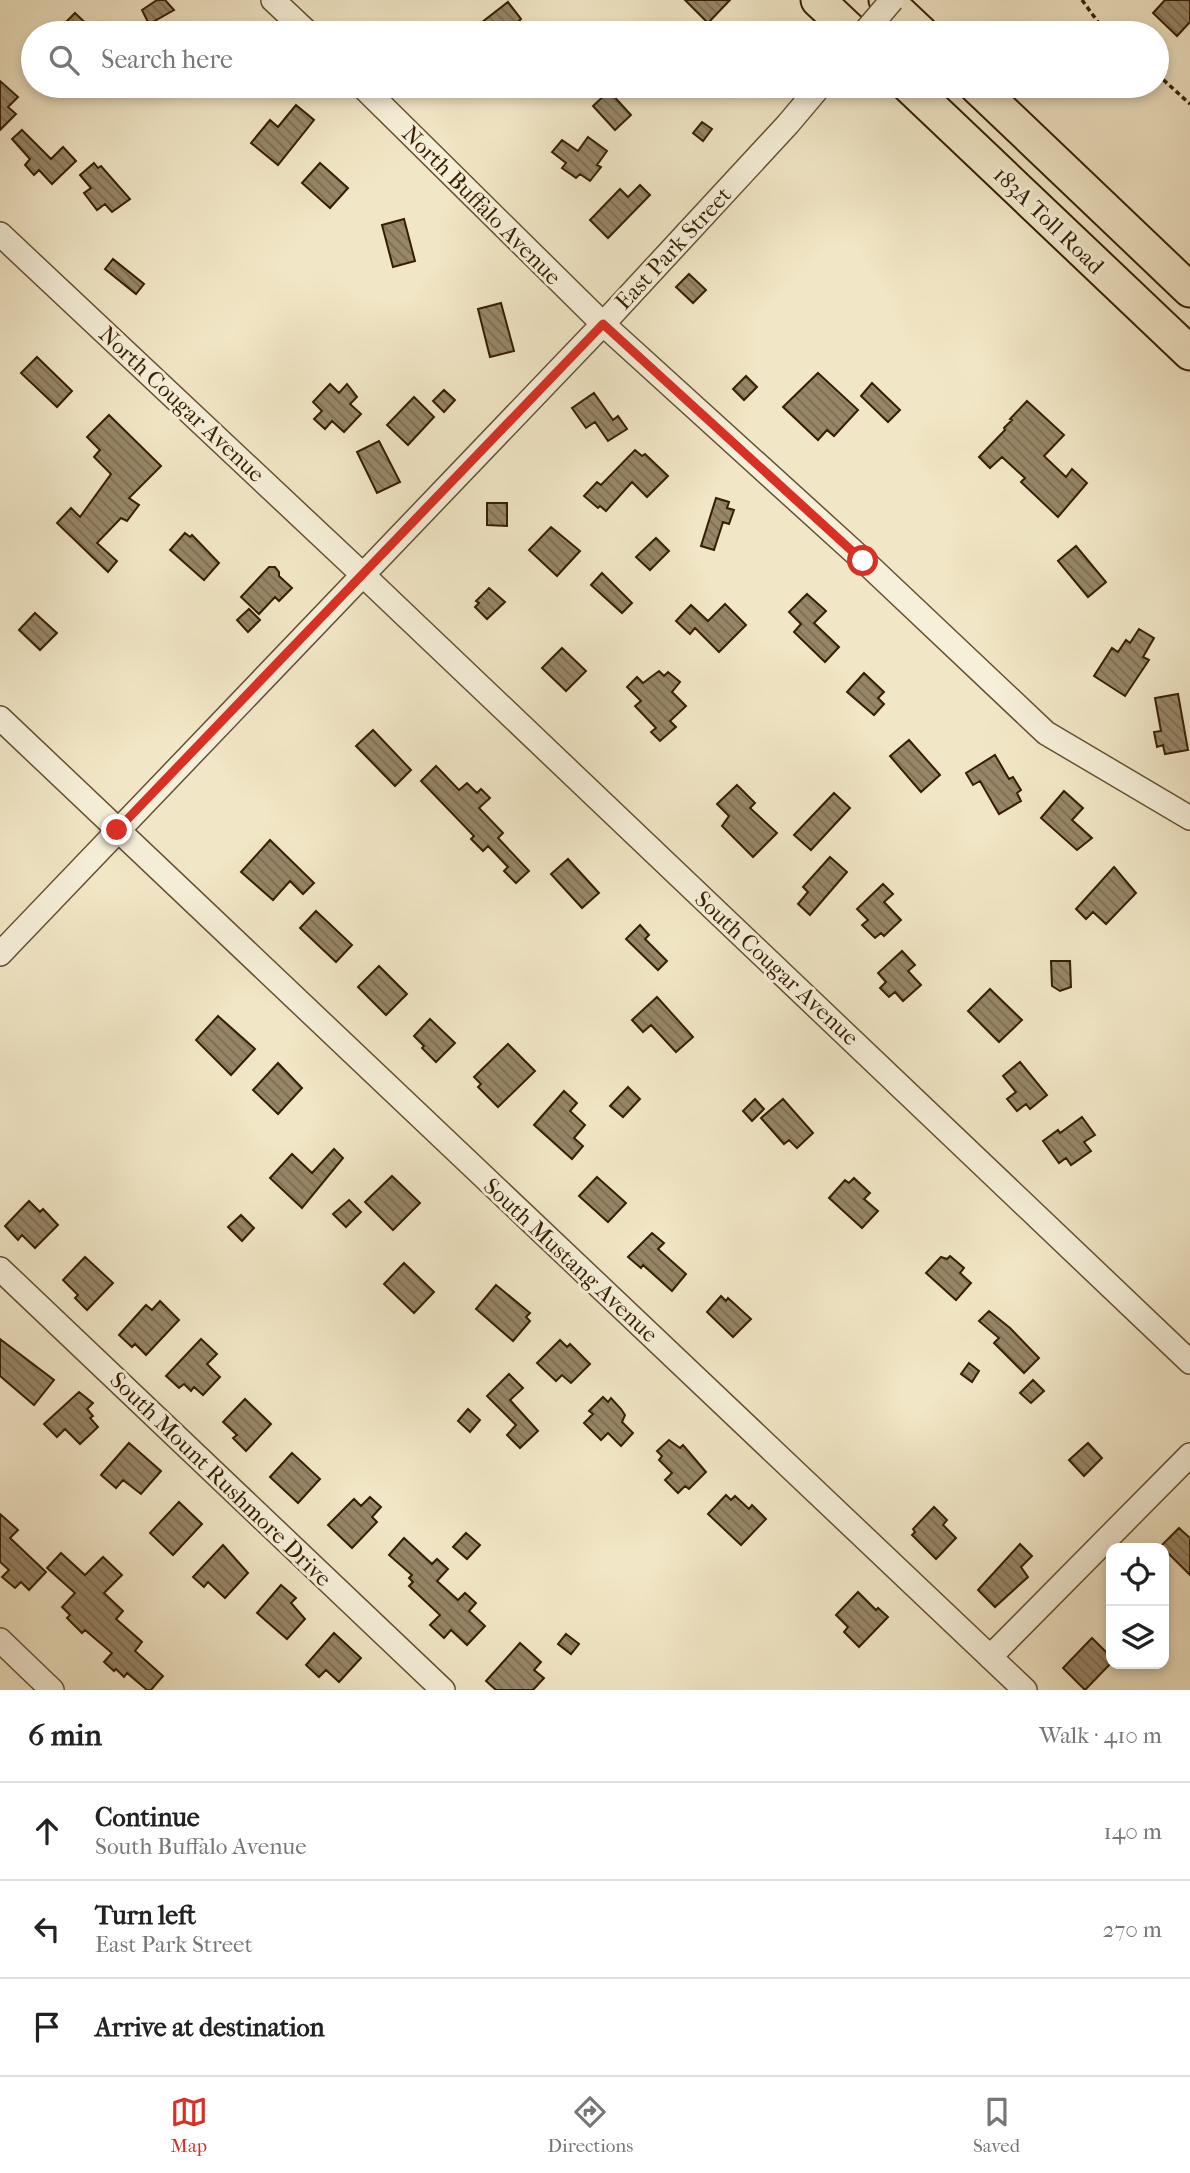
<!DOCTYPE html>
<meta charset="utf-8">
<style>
:root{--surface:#fff;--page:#f2f2f2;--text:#222;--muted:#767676;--line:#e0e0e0;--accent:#d93025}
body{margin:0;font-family:"IM FELL French Canon",serif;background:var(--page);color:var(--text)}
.controls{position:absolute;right:21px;bottom:21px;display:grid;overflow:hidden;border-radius:14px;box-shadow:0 4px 10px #0003}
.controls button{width:63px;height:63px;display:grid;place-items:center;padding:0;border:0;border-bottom:2px solid var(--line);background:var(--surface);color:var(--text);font:35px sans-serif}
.stop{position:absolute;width:21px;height:21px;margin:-16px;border:5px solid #d93025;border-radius:50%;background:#fff}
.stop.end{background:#d93025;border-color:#fff;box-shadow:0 2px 7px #0008}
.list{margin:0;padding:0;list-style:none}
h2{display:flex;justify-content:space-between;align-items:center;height:91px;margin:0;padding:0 28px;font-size:30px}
h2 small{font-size:23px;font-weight:400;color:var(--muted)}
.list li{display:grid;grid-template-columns:46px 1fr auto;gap:21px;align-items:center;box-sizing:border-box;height:98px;padding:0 28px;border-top:2px solid var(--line)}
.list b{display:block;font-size:26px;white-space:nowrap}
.list p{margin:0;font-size:23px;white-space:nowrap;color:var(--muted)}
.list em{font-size:23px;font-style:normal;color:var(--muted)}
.icon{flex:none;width:38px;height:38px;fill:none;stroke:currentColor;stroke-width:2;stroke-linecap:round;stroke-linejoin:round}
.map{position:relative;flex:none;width:1190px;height:1690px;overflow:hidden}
.search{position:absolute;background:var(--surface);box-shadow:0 4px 10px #0003;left:21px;right:21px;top:21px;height:77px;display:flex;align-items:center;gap:18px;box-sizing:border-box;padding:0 24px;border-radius:38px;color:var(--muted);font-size:26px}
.sheet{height:385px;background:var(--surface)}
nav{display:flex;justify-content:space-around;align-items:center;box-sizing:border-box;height:98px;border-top:2px solid var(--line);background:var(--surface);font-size:19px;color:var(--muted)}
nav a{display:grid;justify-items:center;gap:4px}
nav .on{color:var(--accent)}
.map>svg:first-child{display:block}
.building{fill:url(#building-back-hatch);stroke:#361f01;stroke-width:2}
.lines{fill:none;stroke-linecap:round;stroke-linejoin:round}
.minor-casing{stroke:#655132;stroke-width:26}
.highway-casing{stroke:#361f01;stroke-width:37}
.path{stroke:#361f01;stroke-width:3.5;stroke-dasharray:5 3.5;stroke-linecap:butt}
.minor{stroke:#f6efd9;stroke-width:23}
.highway{stroke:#f1e6c5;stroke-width:33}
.minor-bridge-casing{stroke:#655132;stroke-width:26;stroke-linecap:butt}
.minor-bridge{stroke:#f6efd9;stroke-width:23}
.route{stroke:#d93025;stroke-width:9}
.labels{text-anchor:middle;stroke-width:6;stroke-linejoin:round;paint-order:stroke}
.street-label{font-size:23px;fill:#361f01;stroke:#f6efd9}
</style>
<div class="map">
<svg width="1190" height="1690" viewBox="0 0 1190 1690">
<defs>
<pattern id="building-back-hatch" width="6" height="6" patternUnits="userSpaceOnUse" patternTransform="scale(1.75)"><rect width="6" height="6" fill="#978667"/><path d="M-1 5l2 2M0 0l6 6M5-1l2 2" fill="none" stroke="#7c6d52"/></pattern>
</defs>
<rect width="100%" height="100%" fill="#f1e6c5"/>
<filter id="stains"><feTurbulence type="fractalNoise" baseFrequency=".00286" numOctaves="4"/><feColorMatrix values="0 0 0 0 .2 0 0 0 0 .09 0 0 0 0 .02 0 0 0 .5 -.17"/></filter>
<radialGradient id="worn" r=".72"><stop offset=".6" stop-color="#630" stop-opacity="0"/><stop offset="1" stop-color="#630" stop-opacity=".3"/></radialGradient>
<!-- building -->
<path class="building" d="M157,0H165L174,10L149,24L142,10Z
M685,0H730L708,23Z
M1165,0H1190V22L1177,36L1153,13Z
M508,2L521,19L518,22L527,33H468Z
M75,13L96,33H55Z
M0,81L18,97L8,107L16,114L0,130Z
M609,91L631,115L615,130L593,106Z
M296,105L314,120L278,165L251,143L270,120L278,127Z
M702,122L712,129L703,141L693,133Z
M22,130L51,159L63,147L76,161L52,184L39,170L34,175L25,165L30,159L12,139Z
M588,137L607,151L597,165L601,167L590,181L580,174L576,178L562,168L566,163L552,152L562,140L578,151Z
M94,163L98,168L101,166L130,199L112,212L105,204L97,210L84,193L91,188L80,175Z
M320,163L348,188L330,208L302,183Z
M640,185L650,195L608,238L590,220L620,189L628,197Z
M404,219L415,261L393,267L382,225Z
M113,259L144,284L136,294L105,269Z
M689,274L706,290L693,303L676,287Z
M501,303L514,351L490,357L478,309Z
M37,357L72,391L57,407L21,373Z
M818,373L858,410L834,436L827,430L818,440L783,407Z
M746,376L757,387L744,400L733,389Z
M872,383L900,410L888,422L861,396Z
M330,384L339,393L347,384L357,397L350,404L361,414L344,432L332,421L325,429L314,419L322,411L313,402Z
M444,390L455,400L444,412L433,401Z
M594,393L613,420L618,416L627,429L608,441L595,422L586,428L572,408Z
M414,397L434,417L408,445L387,425Z
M1027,401L1064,435L1044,456L1066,477L1072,469L1087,483L1058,517L1021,482L1025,478L1002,457L990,468L979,457L1005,430L1004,428L1012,420L1010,419Z
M109,415L161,466L129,498L139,505L127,521L121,518L97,543L117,561L108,572L57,523L71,508L80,517L111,474L94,457L100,450L87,437Z
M379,441L400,482L377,493L357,452Z
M635,450L642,456L645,454L668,476L647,497L632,482L606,511L600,506L598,508L584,496L597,482L601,485Z
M716,498L729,502L727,508L734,510L729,524L723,522L714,550L701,546Z
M487,503H507V526L487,525Z
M551,527L580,551L557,576L529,550Z
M185,533L190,537L192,535L219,563L204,580L170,550Z
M656,538L669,551L650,570L636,557Z
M1076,546L1106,582L1088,597L1058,561Z
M269,567H275L279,572V576L292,588L279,601L275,597L259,614L241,597Z
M602,573L632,603L622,613L591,585Z
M489,588L505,602L487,619L475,607L479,603L476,601Z
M807,594L826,611L814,623L839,647L825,662L794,632L801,624L789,612Z
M725,604L746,625L719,652L695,628L690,634L676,621L691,605L708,621Z
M249,609L260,620L248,632L237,620Z
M35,613L57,633L40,650L19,630Z
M1139,629L1154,638L1143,657L1149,660L1125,696L1094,676L1112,648L1118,652L1126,640L1130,643Z
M562,648L586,671L566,691L542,668Z
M659,671L664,676L668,672L680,682L672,692L686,706L670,721L676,727L660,741L651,732L656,728L635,706L641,701L627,687L637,677L643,683Z
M864,673L884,692L878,698L884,704L874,715L847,692Z
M1178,694L1188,750L1165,754L1163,745L1157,747L1154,732L1161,731L1155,698Z
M373,730L411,770L395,786L356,746Z
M909,740L940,775L921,792L890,756Z
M995,755L1009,779L1013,777L1021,790L1017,793L1021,801L999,814L980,781L973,785L966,773Z
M436,766L459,790L467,783L477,793L481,789L490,798L479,808L503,833L498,838L529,871L516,883L504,871L508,867L488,846L483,851L471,839L474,836L421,781Z
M737,785L755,803L750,808L777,833L753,857L722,826L729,816L717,804Z
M1064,791L1083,808L1072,820L1092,838L1077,850L1041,818Z
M834,793L850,808L811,850L794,835Z
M270,840L314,883L303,894L290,881L273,900L241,872Z
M830,857L847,872L810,915L798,904L808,892L803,887Z
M568,859L599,893L582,908L551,874Z
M1114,867L1136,893L1106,924L1093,912L1086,919L1076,909Z
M883,884L893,894L884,902L901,920L884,936L881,933L875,938L862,925L868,920L857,909Z
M316,911L352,945L336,962L300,928Z
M640,925L649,935L645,939L667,961L658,970L626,939Z
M902,951L915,965L908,971L921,985L903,1001L895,992L889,997L880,988L886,982L878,973Z
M1051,961H1070L1071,987L1060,991L1052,986Z
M379,966L407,994L386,1015L358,987Z
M990,989L1022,1020L999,1042L968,1011Z
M657,997L693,1037L676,1052L651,1025L643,1032L632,1020Z
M218,1016L255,1049L231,1075L196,1040Z
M430,1019L455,1043L436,1062L422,1048L424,1046L414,1036Z
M508,1044L535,1071L498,1107L478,1087L481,1084L474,1077Z
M1020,1062L1047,1095L1030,1109L1026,1104L1017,1111L1007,1099L1016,1092L1003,1076Z
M278,1063L302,1088L278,1114L253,1090Z
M628,1087L640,1099L623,1117L610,1106Z
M564,1091L577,1103L570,1111L585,1125L574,1138L583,1146L572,1159L534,1125Z
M755,1099L764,1109L752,1121L743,1111Z
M783,1099L813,1133L797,1148L789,1140L784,1144L761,1118Z
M1082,1117L1095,1135L1084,1142L1091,1151L1071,1165L1066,1158L1059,1163L1043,1141L1058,1130L1060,1133Z
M334,1149L343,1158L302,1208L270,1178L292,1154L312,1173Z
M392,1176L420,1203L393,1230L365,1202Z
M597,1177L626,1203L608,1222L579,1196Z
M854,1178L870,1193L864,1199L878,1211L862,1228L829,1198L845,1180L849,1183Z
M349,1200L361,1212L346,1227L333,1214Z
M29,1201L40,1212L43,1209L58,1225L35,1248L22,1235L18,1240L5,1226Z
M241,1215L254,1228L242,1241L228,1227Z
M652,1233L664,1243L658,1249L686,1274L672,1291L643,1265L641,1268L628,1257Z
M950,1256L964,1268L960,1273L971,1283L956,1300L926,1273L941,1257L947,1259Z
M85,1257L113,1283L87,1310L75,1298L78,1295L63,1280Z
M404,1263L434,1292L414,1313L384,1284Z
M496,1285L530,1313L526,1317L530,1321L513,1341L476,1309Z
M721,1296L726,1301L728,1298L751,1319L733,1337L707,1312Z
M160,1301L179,1320L146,1355L135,1344L132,1347L119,1335L146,1305L152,1310Z
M989,1311L1010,1328L1039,1358L1024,1373L994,1343L999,1338L979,1321Z
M0,1339L54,1380L34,1405L0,1376Z
M201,1339L217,1354L207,1364L220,1377L203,1395L194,1387L191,1391L184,1384L179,1388L166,1376Z
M560,1340L567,1347L570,1344L590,1364L571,1383L562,1375L556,1381L537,1363Z
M969,1363L979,1371L972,1382L961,1374Z
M509,1374L523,1388L510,1400L538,1431L520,1448L507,1435L516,1425L487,1396Z
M1033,1380L1044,1391L1031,1403L1020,1393Z
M79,1392L93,1403L87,1409L93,1416L90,1418L98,1427L80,1444L65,1429L57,1437L44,1424Z
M603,1397L608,1402L611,1398L621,1409L625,1415L622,1422L633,1433L621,1446L608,1433L601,1440L584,1423L593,1414L589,1411Z
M245,1399L271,1424L246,1451L233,1438L237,1435L223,1422Z
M468,1409L480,1420L470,1432L458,1421Z
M669,1440L680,1448L683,1445L706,1472L689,1489L685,1486L678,1493L665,1480L672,1473L659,1460L662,1456L657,1451Z
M129,1443L161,1471L141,1494L123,1480L116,1488L101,1475Z
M1088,1443L1102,1458L1084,1476L1069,1460Z
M292,1453L320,1479L298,1503L270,1477Z
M726,1495L731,1500L735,1496L749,1509L752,1505L766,1519L741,1545L708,1514Z
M370,1497L381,1507L372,1517L377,1522L352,1548L328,1525L354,1499L361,1506Z
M179,1502L202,1524L173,1555L150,1533Z
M934,1507L947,1520L943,1525L956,1538L936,1559L912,1535L915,1532L913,1529Z
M0,1514L18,1530L10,1538L46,1572L29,1590L21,1582L15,1588L2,1577L9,1570L0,1562Z
M1179,1528L1190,1538V1575L1161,1546Z
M466,1533L480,1545L467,1559L453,1547Z
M404,1538L432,1564L437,1559L448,1569L437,1581L458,1600L465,1593L476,1603L469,1611L485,1626L467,1645L451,1630L444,1638L430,1625L440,1615L409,1586L413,1582L409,1578L412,1575L389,1555Z
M1020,1544L1032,1556L1021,1567L1028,1577L995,1607L978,1590Z
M223,1545L248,1573L225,1598L208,1582L204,1587L193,1577Z
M61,1553L85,1575L103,1557L122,1575L104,1593L123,1611L116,1619L142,1642L135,1651L163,1676L151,1690H147L127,1673L124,1677L116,1669L114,1671L104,1662L112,1653L85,1630L82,1633L67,1618L70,1615L62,1607L75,1593L47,1568Z
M281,1585L296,1598L291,1603L305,1619L287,1639L257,1613Z
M858,1592L876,1610L878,1608L888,1617L859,1647L844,1632L848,1627L836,1615Z
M334,1633L361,1658L339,1682L326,1670L319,1677L306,1665Z
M566,1634L579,1644L571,1654L558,1644Z
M1092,1638L1111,1657V1663L1085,1690L1063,1668Z
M520,1643L541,1662L534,1670L544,1678L533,1690H496L486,1681Z"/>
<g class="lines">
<defs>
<path id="minor" d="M273,0L308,33
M362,86L603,324L864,561L1046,733L1190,818
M0,234L363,575L1190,1362
M0,718L1025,1690
M0,954L603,324L788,124L820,86
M0,1269L443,1690
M0,1640L52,1690
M990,1657L1190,1455"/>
<path id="highway" d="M818,0L853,33
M886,0L921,33
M909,86L1190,353
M976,86L1190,290"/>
</defs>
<!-- minor casing -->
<use href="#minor" class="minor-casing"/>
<!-- highway casing -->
<use href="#highway" class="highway-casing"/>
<!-- path -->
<path class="path" d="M1082,0L1098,22L1111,33
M1157,74L1190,104"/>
<!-- minor -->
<use href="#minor" class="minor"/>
<!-- highway -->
<use href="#highway" class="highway"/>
<defs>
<path id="minor-bridge" d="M864,33L892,0"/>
</defs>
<!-- minor-bridge casing -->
<use href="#minor-bridge" class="minor-bridge-casing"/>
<!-- minor-bridge -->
<use href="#minor-bridge" class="minor-bridge"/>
</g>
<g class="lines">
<!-- route -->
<path class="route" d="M117,830L603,324L863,561"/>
</g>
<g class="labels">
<!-- street labels -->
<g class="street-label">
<text transform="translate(482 205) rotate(45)" y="8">North Buffalo Avenue</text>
<text transform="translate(1049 220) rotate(44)" y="8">183A Toll Road</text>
<text transform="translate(673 248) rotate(-47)" y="8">East Park Street</text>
<text transform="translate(182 404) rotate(43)" y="8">North Cougar Avenue</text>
<text transform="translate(777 968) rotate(43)" y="8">South Cougar Avenue</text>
<text transform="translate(571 1260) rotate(43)" y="8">South Mustang Avenue</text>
<text transform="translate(221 1479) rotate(44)" y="8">South Mount Rushmore Drive</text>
</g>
</g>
<rect width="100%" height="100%" filter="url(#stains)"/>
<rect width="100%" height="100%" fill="url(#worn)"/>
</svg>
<div class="controls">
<button><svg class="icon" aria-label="locate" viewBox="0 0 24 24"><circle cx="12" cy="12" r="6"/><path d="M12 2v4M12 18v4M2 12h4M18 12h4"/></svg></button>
<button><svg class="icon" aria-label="layers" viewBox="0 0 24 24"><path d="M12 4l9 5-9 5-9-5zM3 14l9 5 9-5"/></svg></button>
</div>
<div class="stop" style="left:863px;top:561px"></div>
<div class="stop end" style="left:117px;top:830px"></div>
<div class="search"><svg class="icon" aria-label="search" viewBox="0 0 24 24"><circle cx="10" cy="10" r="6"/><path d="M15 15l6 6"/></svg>Search here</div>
</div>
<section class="sheet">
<h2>6 min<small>Walk · 410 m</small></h2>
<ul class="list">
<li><svg class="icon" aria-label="ahead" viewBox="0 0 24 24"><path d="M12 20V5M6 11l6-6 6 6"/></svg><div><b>Continue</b><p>South Buffalo Avenue</p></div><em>140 m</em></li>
<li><svg class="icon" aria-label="left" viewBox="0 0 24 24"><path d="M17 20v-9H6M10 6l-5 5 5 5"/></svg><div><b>Turn left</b><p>East Park Street</p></div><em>270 m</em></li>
<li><svg class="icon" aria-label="arrive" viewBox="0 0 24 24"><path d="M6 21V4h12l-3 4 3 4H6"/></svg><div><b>Arrive at destination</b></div></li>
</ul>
</section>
<nav>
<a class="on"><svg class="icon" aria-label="map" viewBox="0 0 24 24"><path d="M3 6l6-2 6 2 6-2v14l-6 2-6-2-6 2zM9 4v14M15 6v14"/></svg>Map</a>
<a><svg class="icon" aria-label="directions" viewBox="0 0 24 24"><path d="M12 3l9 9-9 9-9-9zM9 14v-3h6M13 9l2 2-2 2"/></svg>Directions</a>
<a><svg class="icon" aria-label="saved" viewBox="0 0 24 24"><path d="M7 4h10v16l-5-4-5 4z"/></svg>Saved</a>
</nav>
